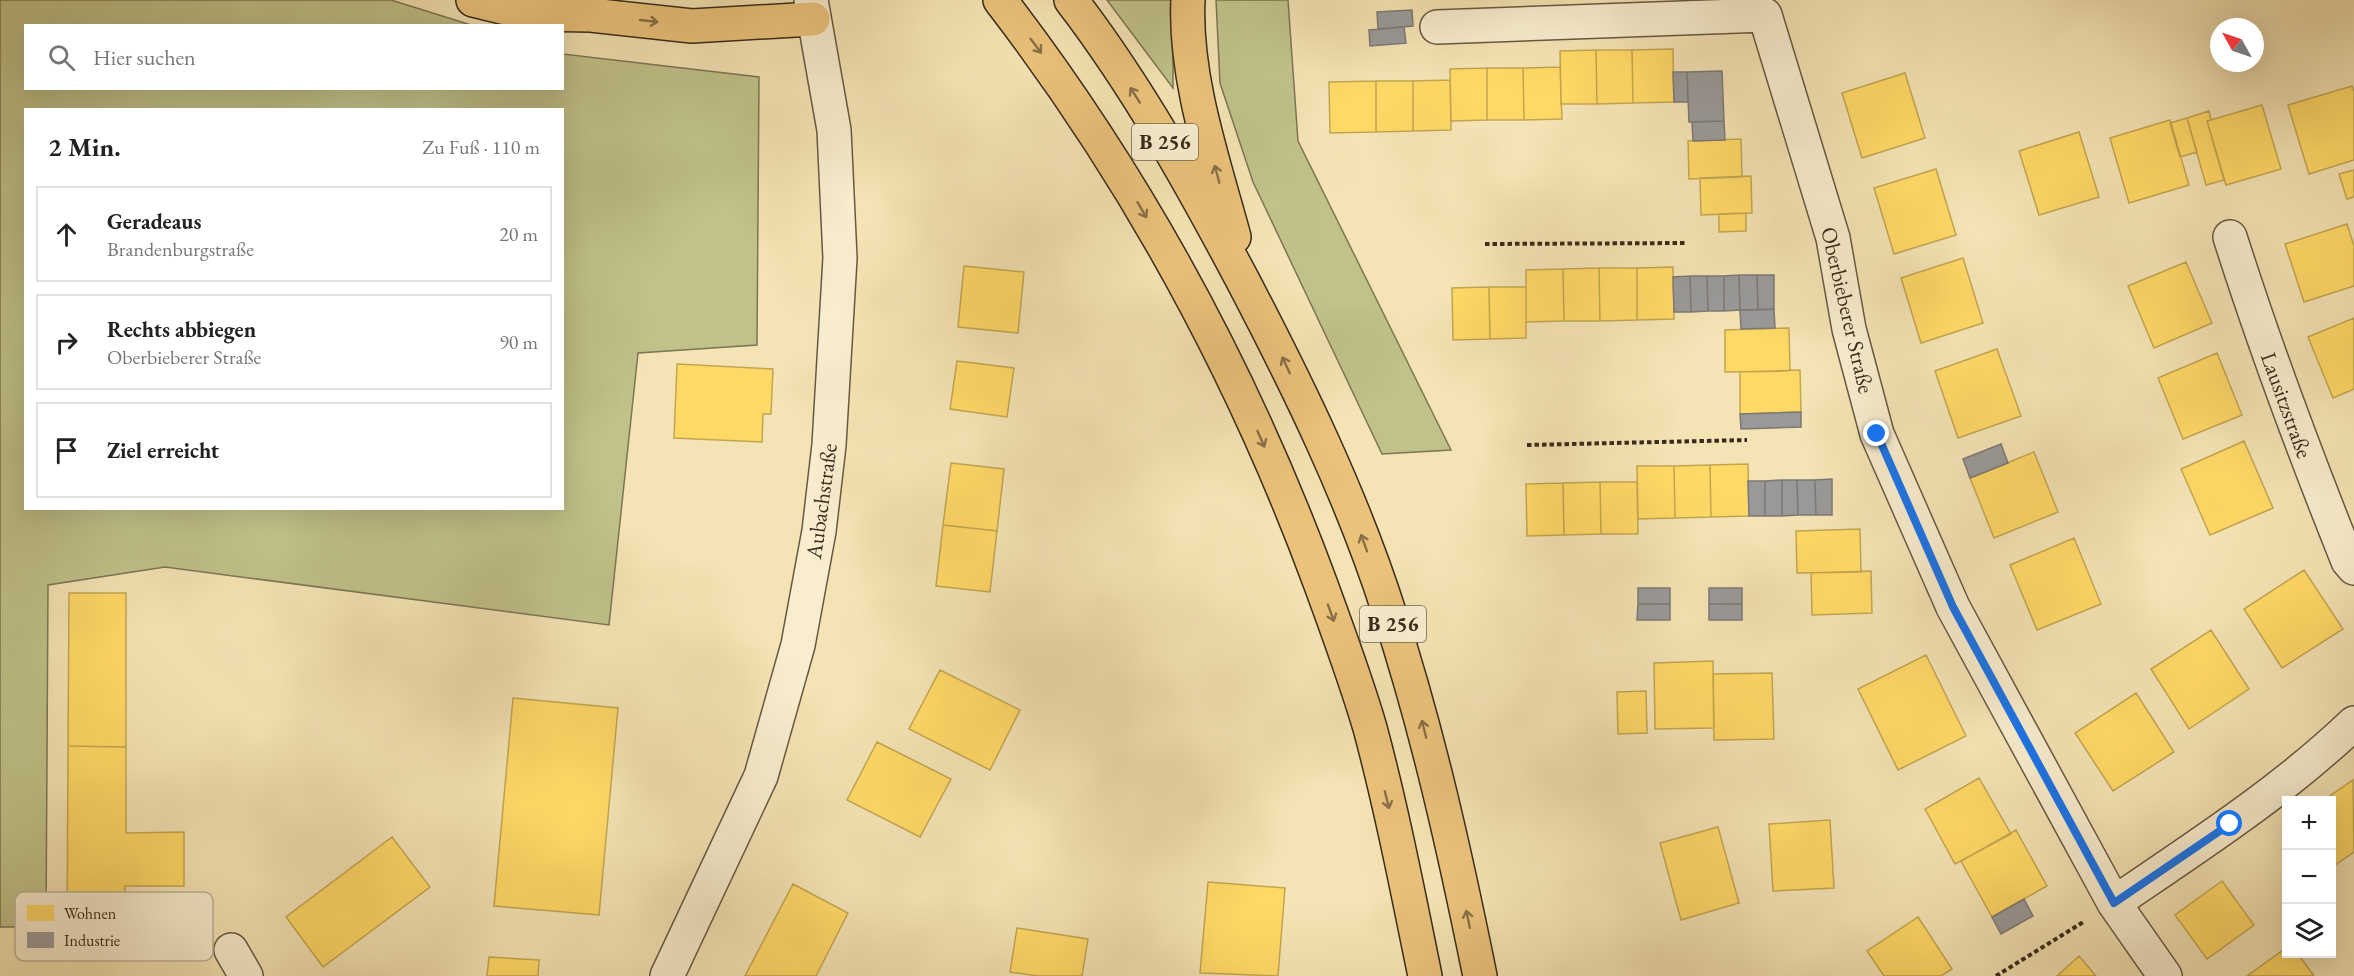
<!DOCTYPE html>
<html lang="de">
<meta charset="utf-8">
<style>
:root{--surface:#fff;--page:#f2f2f2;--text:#222;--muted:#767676;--line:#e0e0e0}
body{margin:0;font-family:"EB Garamond",serif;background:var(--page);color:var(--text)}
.controls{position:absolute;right:18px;bottom:18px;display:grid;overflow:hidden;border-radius:0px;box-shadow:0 6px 24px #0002}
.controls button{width:54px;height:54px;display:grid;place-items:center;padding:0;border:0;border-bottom:2px solid var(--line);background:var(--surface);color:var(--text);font:30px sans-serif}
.compass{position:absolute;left:2210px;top:18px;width:54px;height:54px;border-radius:50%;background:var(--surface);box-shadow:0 6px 24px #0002;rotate:310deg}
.stop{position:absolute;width:18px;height:18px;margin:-14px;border:4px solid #1a73e8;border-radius:50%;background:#fff}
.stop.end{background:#1a73e8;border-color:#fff;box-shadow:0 2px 6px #0008}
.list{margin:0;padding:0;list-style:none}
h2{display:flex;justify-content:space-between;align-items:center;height:78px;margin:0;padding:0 24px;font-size:26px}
h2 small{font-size:20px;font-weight:400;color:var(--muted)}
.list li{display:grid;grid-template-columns:39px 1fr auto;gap:18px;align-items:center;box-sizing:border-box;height:96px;margin:0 12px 12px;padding:0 12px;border:2px solid var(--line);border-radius:0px}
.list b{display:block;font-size:22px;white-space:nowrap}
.list p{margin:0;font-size:20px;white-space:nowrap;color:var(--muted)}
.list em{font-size:20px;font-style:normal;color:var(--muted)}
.icon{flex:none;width:33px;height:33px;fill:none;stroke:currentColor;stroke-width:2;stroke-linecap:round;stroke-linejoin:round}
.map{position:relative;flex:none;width:2354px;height:976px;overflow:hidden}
.search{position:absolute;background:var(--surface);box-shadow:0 6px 24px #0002;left:24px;top:24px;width:540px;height:66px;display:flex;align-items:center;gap:15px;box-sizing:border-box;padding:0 21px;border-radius:0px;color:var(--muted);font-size:22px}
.panel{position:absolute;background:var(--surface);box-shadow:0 6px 24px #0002;left:24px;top:108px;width:540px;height:402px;border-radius:0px}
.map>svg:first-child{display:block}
.green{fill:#c0c28a;stroke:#7c7652;stroke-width:1.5;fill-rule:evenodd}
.homes{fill:#ffd966;stroke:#c3a550;stroke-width:1.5}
.industry{fill:#999;stroke:#7c7873;stroke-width:1.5}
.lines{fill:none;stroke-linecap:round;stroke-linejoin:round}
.minor-casing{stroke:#675941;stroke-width:36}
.highway-casing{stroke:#382b1b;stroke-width:36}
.path{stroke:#382b1b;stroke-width:4;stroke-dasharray:4.5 3;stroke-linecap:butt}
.minor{stroke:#f8edce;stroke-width:33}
.highway{stroke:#eac27a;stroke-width:33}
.oneway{stroke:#886f46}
.route{stroke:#1a73e8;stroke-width:8}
.labels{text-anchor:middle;stroke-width:6;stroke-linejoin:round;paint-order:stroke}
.shield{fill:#f8edce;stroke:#726551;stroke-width:1.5}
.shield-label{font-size:21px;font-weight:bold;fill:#382b1b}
.street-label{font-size:22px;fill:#382b1b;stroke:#f8edce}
.key{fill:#f8edce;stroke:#beb398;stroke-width:1.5}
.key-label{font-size:16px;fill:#382b1b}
</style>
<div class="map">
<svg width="2354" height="976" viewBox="0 0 2354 976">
<rect width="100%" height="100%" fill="#f4e3b4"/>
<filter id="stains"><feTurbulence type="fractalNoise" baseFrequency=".00333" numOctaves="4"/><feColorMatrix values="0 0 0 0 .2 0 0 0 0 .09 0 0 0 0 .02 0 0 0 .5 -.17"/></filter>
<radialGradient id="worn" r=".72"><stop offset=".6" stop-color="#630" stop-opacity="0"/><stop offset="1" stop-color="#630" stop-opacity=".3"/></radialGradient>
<!-- green -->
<path class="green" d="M0,0H391L471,25L26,26V88H562L563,54L759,77L757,345L638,353L609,625L165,567L48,585L46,927H0ZM26,110H562V508H26Z
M1107,0H1173V88Z
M1216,0H1288L1298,141L1451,450L1382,454L1253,182L1220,83Z"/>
<!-- homes -->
<path class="homes" d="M1673,49L1674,102L1633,103L1632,50Z
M1596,50H1632L1633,103L1597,104Z
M1596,50L1597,104H1561L1560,51Z
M1560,67L1562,119L1524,120L1523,68Z
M1487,68H1523L1524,120H1487Z
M1487,68V120L1451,121L1450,69Z
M1905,73L1925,138L1862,158L1842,93Z
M1450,80L1451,130L1413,131V81Z
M1376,81H1413V131L1376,132Z
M1376,81V132L1330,133L1329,82Z
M2352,86L2354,92V160L2309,174L2288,105Z
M2262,105L2281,169L2226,185L2207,121Z
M2209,111L2211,120L2207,121L2224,180L2206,185L2187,118Z
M2187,118L2197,152L2180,157L2170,123Z
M2170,120L2189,185L2129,203L2110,138Z
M2079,132L2099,197L2039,215L2019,151Z
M1741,139L1742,177L1689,179L1688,141Z
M1936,169L1956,235L1894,254L1874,188Z
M2354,170V197L2347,199L2339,174Z
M1751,176L1752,213L1701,215L1700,178Z
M1746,213V231L1719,232V214Z
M2347,224L2354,246V286L2304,302L2285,244Z
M1963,258L1983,323L1921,343L1901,278Z
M2186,262L2212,323L2154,348L2128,286Z
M964,266L1024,272L1018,333L958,327Z
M1673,267L1674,319L1637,320V268Z
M1599,268H1637V320L1600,321Z
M1599,268L1600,321H1564L1563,269Z
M1563,269L1564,321L1526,322V270Z
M1489,287L1490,339L1453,340L1452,288Z
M1489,287H1526V338L1490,339Z
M2354,318V389L2333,398L2308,337Z
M1789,328L1790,371L1725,372V330Z
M1997,349L2021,416L1958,438L1935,371Z
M2217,353L2242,415L2183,439L2158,378Z
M957,361L1014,368L1007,417L950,409Z
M677,364L773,369L771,414H763L762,442L674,438Z
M1800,370L1801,412L1740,414V372Z
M2244,441L2273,508L2210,535L2181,469Z
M2034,452L2058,512L1994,538L1970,478Z
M951,463L1004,469L997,531L943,525Z
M1748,464L1749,516L1711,517L1710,465Z
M1710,465L1711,517L1675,518L1674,466Z
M1637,466H1674L1675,518L1638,519Z
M1600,482L1601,534L1564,535L1563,483Z
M1600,482H1637L1638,534H1601Z
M1563,483L1564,535L1527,536L1526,484Z
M943,525L997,531L990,592L936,586Z
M1860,529L1861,572L1797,573L1796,531Z
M2074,538L2101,604L2037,630L2010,565Z
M2304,570L2343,629L2282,668L2244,609Z
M1871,571L1872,613L1812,615L1811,573Z
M69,593H126V747L68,746Z
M2211,630L2249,689L2189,729L2151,669Z
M1926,655L1966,736L1898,770L1858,689Z
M1713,661L1714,728L1655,729L1654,663Z
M940,670L1020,710L990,770L909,729Z
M1772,673L1774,739L1714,740L1713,674Z
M1646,691L1647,733L1618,734L1617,692Z
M2136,693L2174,752L2113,791L2075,733Z
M513,698L618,708L599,915L494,906Z
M877,742L951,779L920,837L847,800Z
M68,746L126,747V833L184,832V886H125L126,958H67Z
M1979,778L2011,834L1955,864L1925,809Z
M2353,780L2354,852L2332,867V800H2324Z
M1830,820L1834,888L1773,891L1769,824Z
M1718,827L1739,903L1681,920L1660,843Z
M2016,830L2047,886L1992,917L1961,861Z
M392,837L430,887L323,967L286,917Z
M2222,881L2254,925L2207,959L2175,915Z
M1208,882L1285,888L1278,976L1200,973Z
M793,884L848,913L816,976H745Z
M1918,917L1952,969L1941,976H1884L1867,951Z
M1017,928L1088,939L1082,976H1038L1010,972Z
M2286,948V954H2298L2314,976H2247Z
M2079,956L2096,976H2057Z
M489,957L539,960L538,976H487Z"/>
<!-- industry -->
<path class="industry" d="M1412,10L1413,26L1378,29L1377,12Z
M1404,27L1406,43L1370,46L1369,30Z
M1722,71L1724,121L1689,122L1687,72Z
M1673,72H1687L1688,102H1674Z
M1724,121L1725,140L1693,141L1692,122Z
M1739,275H1757L1758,310H1740Z
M1739,275L1740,310L1724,311V276Z
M1757,275H1774V309L1758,310Z
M1690,276L1691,312H1674L1673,277Z
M1690,276H1707L1708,311L1691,312Z
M1707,276H1724V311H1708Z
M1774,309L1775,328L1741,329L1740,310Z
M1801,412V427L1741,429L1740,414Z
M2001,444L2008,463L1970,478L1963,459Z
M1832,479V515H1816L1815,480Z
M1782,480V516H1765V481Z
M1782,480H1797L1798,515L1782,516Z
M1797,480H1815L1816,515H1798Z
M1748,481H1765V516H1749Z
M1638,588H1670V604H1638Z
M1709,588H1742V604H1709Z
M1638,604H1670V620H1637Z
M1709,604H1742V620H1709Z
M2024,899L2033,916L2001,934L1992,917Z"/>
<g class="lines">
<defs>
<path id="minor" d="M1437,27L1765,15L1833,238L1849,329L1877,434L1953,607L2114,903L2165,976
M2230,237C2265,347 2305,454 2348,561L2354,568
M2114,903C2196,847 2282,792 2354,723
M231,950L246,976
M667,976L761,776L798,645L819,531L829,445L840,258L834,130L811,0"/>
<path id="highway" d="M473,0L531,14L591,15L692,26L813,19
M1000,0C1136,177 1244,376 1321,585C1338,632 1356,680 1370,728C1392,810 1408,893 1425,976
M1071,0C1137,86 1191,183 1242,279C1298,386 1352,496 1389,612C1428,731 1455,853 1480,976
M1188,0C1184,77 1214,163 1234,237"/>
</defs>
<!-- minor casing -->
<use href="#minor" class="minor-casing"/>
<!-- highway casing -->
<use href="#highway" class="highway-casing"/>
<!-- path -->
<path class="path" d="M1485,244L1685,243
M1527,445L1747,440
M1996,976L2085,921"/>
<!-- minor -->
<use href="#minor" class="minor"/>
<!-- highway -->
<use href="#highway" class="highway"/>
</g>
<!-- one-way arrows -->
<defs><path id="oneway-shaft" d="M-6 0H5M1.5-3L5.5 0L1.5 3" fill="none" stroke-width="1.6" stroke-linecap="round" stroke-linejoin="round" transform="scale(1.5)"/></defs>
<g class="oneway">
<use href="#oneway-shaft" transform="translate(649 21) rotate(6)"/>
<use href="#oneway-shaft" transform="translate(1036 46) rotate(53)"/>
<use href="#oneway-shaft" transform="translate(1135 95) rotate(-123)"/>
<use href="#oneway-shaft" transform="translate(1217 174) rotate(-105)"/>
<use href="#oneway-shaft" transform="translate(1142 210) rotate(60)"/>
<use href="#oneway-shaft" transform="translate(1286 365) rotate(-115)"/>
<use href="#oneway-shaft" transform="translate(1261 439) rotate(66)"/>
<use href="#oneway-shaft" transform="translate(1364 543) rotate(-110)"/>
<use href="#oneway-shaft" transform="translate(1331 613) rotate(70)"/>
<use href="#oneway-shaft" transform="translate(1424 729) rotate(-104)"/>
<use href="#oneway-shaft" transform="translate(1387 800) rotate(76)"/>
<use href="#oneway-shaft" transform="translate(1468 919) rotate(-102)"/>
</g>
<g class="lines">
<!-- route -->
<path class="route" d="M1877,434L1953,607L2114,903L2230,824"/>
</g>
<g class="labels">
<!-- shield labels -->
<g class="shield">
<rect x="1132" y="124" width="66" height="36" rx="4.5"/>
<rect x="1360" y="606" width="66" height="36" rx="4.5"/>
</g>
<g class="shield-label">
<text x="1165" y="149">B 256</text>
<text x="1393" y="631">B 256</text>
</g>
<!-- street labels -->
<g class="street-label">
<text transform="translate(1848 310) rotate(77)" y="8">Oberbieberer Straße</text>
<text transform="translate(2287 405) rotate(70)" y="8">Lausitzstraße</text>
<text transform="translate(821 501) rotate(-82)" y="8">Aubachstraße</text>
</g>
</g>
<!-- legend -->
<rect x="15" y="892" width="198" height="69" rx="9" class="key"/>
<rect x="27" y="905" width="27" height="16" fill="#ffd966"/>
<rect x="27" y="932" width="27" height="16" fill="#999"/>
<g class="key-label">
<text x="64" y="919">Wohnen</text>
<text x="64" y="946">Industrie</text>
</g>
<rect width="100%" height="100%" filter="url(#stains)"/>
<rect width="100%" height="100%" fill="url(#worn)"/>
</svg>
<div class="controls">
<button>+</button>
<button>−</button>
<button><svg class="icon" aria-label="layers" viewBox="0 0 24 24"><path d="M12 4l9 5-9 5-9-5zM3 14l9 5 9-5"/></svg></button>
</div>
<svg class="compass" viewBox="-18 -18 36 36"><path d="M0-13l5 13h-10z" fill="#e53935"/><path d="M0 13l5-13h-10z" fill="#767676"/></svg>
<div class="stop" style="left:2230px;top:824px"></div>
<div class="stop end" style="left:1877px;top:434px"></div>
<div class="search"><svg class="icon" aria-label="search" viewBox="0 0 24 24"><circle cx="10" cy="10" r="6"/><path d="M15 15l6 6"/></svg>Hier suchen</div>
<section class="panel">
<h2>2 Min.<small>Zu Fuß · 110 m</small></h2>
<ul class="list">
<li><svg class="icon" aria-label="ahead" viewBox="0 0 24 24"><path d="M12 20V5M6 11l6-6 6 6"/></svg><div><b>Geradeaus</b><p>Brandenburgstraße</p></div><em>20 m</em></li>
<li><svg class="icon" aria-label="right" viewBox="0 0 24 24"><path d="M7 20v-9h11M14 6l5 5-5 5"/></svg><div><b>Rechts abbiegen</b><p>Oberbieberer Straße</p></div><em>90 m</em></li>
<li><svg class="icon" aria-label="arrive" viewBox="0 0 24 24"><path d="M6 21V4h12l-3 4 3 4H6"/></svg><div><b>Ziel erreicht</b></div></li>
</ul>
</section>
</div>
